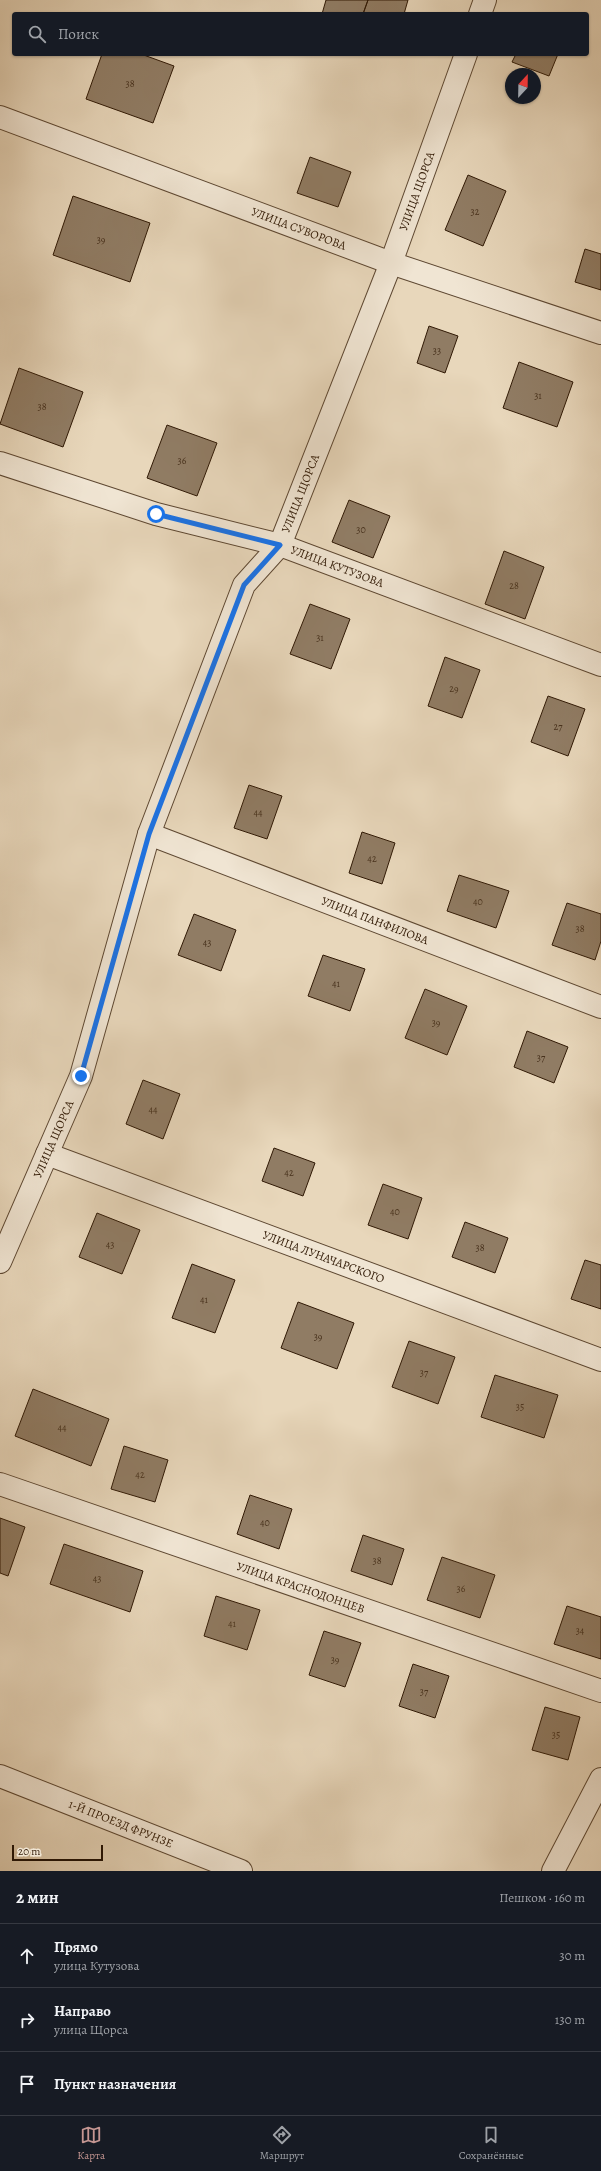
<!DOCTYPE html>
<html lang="ru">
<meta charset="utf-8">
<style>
:root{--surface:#171b24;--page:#20242c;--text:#f1f3f6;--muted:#9ea1a6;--line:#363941;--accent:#c59692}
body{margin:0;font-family:Alegreya,serif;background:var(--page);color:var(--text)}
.compass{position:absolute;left:505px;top:68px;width:36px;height:36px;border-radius:50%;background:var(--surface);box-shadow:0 1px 3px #0004;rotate:22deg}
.scale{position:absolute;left:12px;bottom:10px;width:91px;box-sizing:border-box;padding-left:4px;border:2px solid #301905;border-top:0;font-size:11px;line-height:14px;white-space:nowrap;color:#301905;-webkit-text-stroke:3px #f0e5d3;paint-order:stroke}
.stop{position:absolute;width:12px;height:12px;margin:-9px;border:3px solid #1a73e8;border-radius:50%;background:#fff}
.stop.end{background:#1a73e8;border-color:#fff;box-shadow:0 1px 4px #0008}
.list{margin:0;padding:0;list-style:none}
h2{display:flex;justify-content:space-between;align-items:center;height:52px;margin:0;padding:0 16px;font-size:17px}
h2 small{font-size:13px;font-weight:400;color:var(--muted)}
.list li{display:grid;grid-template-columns:26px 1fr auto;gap:12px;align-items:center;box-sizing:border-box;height:64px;padding:0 16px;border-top:1px solid var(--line)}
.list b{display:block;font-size:15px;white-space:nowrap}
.list p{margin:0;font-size:13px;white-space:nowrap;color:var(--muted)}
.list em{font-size:13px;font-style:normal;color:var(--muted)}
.icon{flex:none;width:22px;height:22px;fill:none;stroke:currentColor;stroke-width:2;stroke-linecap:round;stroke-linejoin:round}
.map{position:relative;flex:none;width:601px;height:1871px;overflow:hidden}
.search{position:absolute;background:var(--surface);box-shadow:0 1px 3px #0004;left:12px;right:12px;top:12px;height:44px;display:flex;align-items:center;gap:10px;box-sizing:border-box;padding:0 14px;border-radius:4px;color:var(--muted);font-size:15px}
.sheet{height:244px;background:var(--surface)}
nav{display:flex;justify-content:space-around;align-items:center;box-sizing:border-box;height:56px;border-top:1px solid var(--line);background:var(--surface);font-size:11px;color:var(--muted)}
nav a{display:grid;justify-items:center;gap:2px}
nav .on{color:var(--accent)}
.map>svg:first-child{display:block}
.building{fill:#907c64;stroke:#301905}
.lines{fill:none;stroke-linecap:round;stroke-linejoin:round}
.minor-casing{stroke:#5e4832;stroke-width:24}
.minor{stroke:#f0e5d3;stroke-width:22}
.route{stroke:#1a73e8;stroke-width:5}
.labels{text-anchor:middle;stroke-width:3.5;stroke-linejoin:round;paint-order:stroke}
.number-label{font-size:10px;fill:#48321d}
.street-label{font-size:12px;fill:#301905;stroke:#f0e5d3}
</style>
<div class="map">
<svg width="601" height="1871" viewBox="0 0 601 1871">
<rect width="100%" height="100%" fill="#e8d7bb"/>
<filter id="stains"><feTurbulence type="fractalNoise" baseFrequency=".005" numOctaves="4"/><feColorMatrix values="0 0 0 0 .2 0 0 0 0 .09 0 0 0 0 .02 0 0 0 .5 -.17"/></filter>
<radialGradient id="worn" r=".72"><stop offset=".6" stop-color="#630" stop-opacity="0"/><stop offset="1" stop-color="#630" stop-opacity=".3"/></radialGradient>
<!-- building -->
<path class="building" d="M326,0H368L363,14H322Z
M368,0H408L404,14H363Z
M102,54H141L174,66L153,123L86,99Z
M516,54H558L549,76L512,62Z
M310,157L351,172L338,207L297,193Z
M468,175L506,191L483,246L445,230Z
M73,196L150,223L130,282L53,255Z
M585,249L601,254V290L575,282Z
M429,326L458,336L445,373L417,363Z
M519,362L573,382L557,427L503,408Z
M19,368L83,392L63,447L0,424Z
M167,425L217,443L197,496L147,478Z
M349,500L390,516L373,558L332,542Z
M504,551L544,567L525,619L485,604Z
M310,604L350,619L331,669L290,654Z
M445,657L480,670L462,718L428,706Z
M548,696L585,709L568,756L531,742Z
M249,785L282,796L267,839L234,828Z
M362,832L395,843L382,884L349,873Z
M459,875L509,891L496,928L447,911Z
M567,903L601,914V941L595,960L552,945Z
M194,914L236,930L221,971L178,955Z
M323,955L365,969L350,1011L308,996Z
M425,989L467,1006L447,1055L405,1038Z
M527,1031L568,1047L554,1083L514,1067Z
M143,1080L180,1094L163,1139L126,1124Z
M274,1148L315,1163L303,1196L262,1181Z
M383,1184L422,1198L408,1239L368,1225Z
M97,1213L140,1230L122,1274L79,1257Z
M465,1222L508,1238L495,1273L452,1257Z
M585,1260L601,1265V1309L571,1299Z
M192,1264L235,1280L215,1333L172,1318Z
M298,1302L354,1323L337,1369L281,1348Z
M409,1341L455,1357L438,1404L392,1387Z
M495,1375L558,1395L544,1438L481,1417Z
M33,1389L109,1419L91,1466L15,1436Z
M124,1446L168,1460L155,1502L111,1489Z
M250,1495L292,1509L279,1549L237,1534Z
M0,1518L25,1527L8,1576L0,1573Z
M363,1535L404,1549L392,1585L351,1571Z
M64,1544L143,1571L130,1612L50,1584Z
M442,1557L495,1575L480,1618L427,1600Z
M216,1596L260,1610L247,1650L204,1636Z
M567,1606L601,1617V1659L554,1644Z
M324,1631L361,1643L345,1687L309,1675Z
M413,1664L449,1676L435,1718L399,1706Z
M545,1707L580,1717L568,1760L532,1750Z"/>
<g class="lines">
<defs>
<g id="minor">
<path d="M480,14L485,0"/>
<path id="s1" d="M0,117L391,263L601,333"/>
<path id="s2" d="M0,463L156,514L280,545L601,665"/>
<path id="s3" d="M149,834L601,1007"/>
<path id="s4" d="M47,1154L601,1360"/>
<path id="s5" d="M0,1262L81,1076L149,834L244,585L280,545L391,263L466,54"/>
<path id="s6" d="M0,1484L601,1691"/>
<path id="s7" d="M0,1776L241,1871"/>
<path d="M553,1871L601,1779"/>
</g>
</defs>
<!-- minor casing -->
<use href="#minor" class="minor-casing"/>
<!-- minor -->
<use href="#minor" class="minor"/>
</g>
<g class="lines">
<!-- route -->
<path class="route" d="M81,1076L149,834L244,585L280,545L156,514"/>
</g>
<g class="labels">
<!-- number labels -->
<g class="number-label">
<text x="130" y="87">38</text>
<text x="475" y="215">32</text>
<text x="101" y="243">39</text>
<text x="437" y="354">33</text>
<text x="538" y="399">31</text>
<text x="42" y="410">38</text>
<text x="182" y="464">36</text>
<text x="361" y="533">30</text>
<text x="514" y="589">28</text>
<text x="320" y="641">31</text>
<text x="454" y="692">29</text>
<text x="558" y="730">27</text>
<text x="258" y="816">44</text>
<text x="372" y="862">42</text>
<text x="478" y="905">40</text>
<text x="580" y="932">38</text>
<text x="207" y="946">43</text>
<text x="336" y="987">41</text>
<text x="436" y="1026">39</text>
<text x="541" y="1061">37</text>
<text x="153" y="1113">44</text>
<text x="289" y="1176">42</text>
<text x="395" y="1215">40</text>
<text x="110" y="1248">43</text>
<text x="480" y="1251">38</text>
<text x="204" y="1303">41</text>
<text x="318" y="1340">39</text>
<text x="424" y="1376">37</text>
<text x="520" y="1410">35</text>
<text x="62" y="1431">44</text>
<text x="140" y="1478">42</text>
<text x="265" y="1526">40</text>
<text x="377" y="1564">38</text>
<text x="97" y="1582">43</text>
<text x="461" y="1592">36</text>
<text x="232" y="1627">41</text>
<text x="580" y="1634">34</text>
<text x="335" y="1663">39</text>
<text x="424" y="1695">37</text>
<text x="556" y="1738">35</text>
</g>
<!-- street labels -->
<g class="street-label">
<text dy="4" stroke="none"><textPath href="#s5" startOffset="1154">УЛИЦА ЩОРСА</textPath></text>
<text dy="4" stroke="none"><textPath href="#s1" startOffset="319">УЛИЦА СУВОРОВА</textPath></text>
<text dy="4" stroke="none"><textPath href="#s5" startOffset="830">УЛИЦА ЩОРСА</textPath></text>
<text dy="4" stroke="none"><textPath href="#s2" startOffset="353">УЛИЦА КУТУЗОВА</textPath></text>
<text dy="4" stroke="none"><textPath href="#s3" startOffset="242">УЛИЦА ПАНФИЛОВА</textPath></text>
<text dy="4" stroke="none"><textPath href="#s5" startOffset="134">УЛИЦА ЩОРСА</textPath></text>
<text dy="4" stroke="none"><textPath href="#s4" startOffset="295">УЛИЦА ЛУНАЧАРСКОГО</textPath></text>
<text dy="4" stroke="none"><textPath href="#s6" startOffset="318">УЛИЦА КРАСНОДОНЦЕВ</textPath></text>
<text dy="4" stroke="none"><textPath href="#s7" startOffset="130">1-Й ПРОЕЗД ФРУНЗЕ</textPath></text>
</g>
</g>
<rect width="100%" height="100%" filter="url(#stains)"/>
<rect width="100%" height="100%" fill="url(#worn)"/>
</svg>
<svg class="compass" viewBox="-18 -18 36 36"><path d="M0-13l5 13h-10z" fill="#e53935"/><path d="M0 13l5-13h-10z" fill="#9ea1a6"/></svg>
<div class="scale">20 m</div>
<div class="stop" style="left:156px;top:514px"></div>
<div class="stop end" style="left:81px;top:1076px"></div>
<div class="search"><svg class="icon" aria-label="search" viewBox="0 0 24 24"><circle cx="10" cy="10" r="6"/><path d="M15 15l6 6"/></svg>Поиск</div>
</div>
<section class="sheet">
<h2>2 мин<small>Пешком · 160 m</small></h2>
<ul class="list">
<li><svg class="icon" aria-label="ahead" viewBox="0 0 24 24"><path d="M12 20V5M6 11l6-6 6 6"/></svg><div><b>Прямо</b><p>улица Кутузова</p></div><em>30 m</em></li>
<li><svg class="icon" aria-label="right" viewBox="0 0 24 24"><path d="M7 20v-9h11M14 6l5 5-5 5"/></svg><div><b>Направо</b><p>улица Щорса</p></div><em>130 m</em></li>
<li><svg class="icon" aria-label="arrive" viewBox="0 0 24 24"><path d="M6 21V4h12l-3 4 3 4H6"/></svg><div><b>Пункт назначения</b></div></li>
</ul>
</section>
<nav>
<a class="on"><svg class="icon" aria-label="map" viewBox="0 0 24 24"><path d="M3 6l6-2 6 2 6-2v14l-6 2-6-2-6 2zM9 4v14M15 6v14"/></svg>Карта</a>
<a><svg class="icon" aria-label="directions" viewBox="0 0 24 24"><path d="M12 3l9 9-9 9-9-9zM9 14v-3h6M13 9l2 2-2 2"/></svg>Маршрут</a>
<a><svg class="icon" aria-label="saved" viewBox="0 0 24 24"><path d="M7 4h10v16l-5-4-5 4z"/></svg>Сохранённые</a>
</nav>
